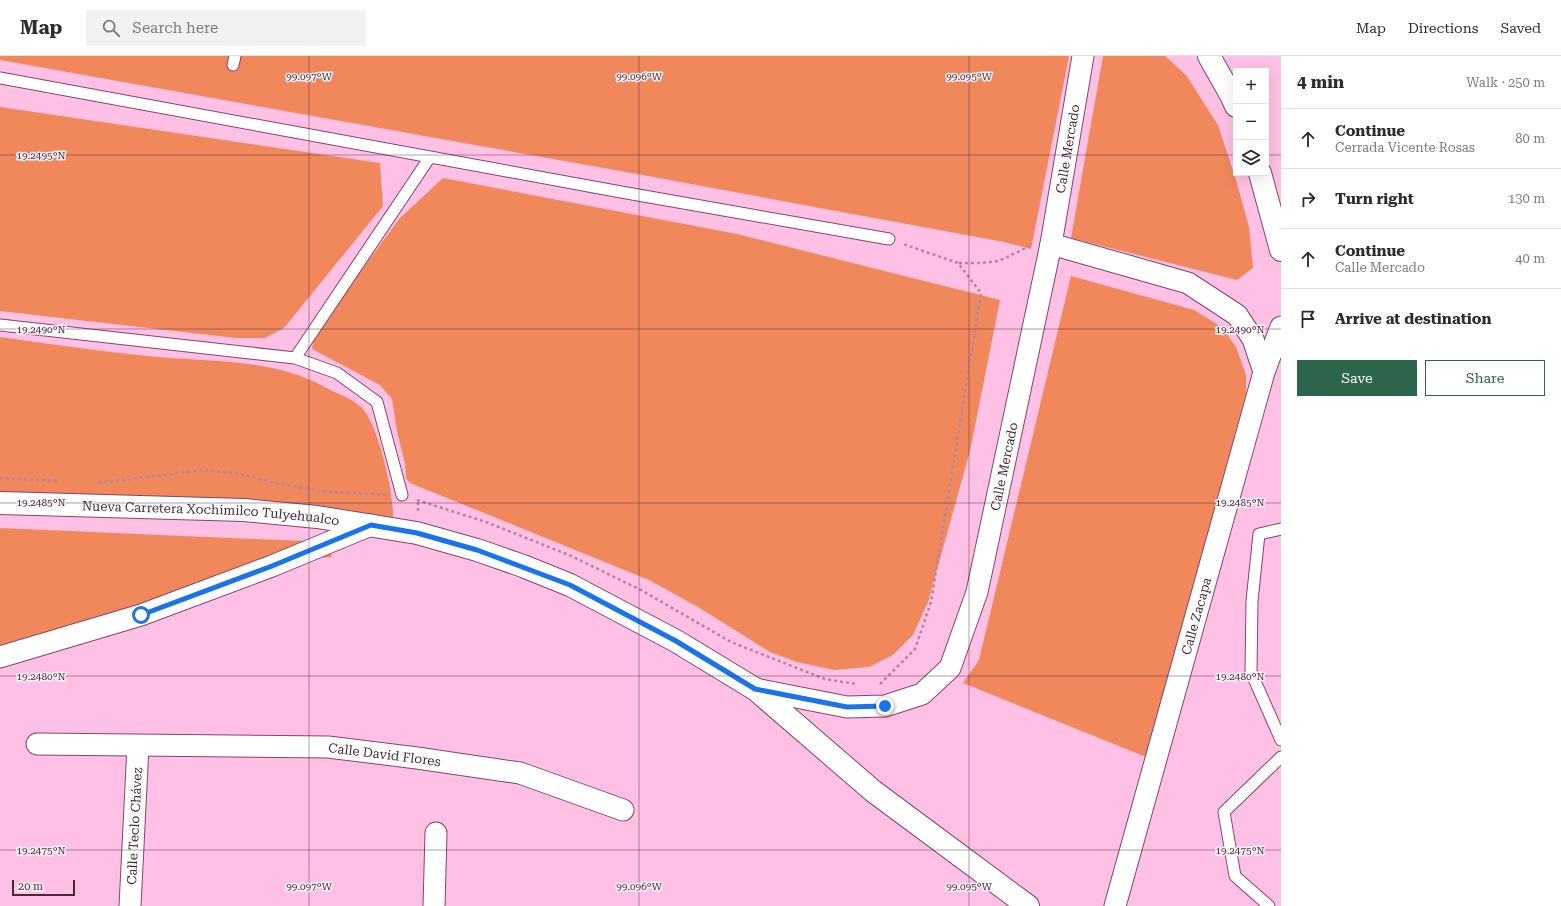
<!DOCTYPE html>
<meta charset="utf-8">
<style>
:root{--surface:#fff;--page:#f2f2f3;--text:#2b2b33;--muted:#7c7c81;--line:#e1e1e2;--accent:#2c644c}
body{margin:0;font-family:"Roboto Serif",serif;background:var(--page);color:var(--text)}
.controls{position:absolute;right:12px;top:12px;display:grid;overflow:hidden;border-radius:0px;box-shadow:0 4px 16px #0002}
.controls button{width:36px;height:36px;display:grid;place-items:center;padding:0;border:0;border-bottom:1px solid var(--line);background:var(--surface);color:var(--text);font:20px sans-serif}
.scale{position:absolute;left:12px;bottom:10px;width:63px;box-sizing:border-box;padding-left:4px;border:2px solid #47293b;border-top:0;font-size:11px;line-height:14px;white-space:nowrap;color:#47293b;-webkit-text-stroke:3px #fdf4f9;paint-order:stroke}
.stop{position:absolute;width:12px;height:12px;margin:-9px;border:3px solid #1a73e8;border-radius:50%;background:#fff}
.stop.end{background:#1a73e8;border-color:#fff;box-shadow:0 1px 4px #0008}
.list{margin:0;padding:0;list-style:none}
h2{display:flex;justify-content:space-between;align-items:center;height:52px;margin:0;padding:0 16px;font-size:17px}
h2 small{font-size:13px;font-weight:400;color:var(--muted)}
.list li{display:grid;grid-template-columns:26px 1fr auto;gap:12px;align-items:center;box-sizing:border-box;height:60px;padding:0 16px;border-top:1px solid var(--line)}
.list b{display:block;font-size:15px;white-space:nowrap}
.list p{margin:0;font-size:13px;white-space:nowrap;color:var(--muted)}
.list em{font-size:13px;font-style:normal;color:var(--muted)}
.actions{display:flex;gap:8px;padding:12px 16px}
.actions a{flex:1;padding:9px 0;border:1px solid var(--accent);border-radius:0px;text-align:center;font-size:14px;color:var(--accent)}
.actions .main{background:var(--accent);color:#fff}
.icon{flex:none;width:22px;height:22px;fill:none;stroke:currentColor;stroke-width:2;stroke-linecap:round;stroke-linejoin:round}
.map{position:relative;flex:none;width:1281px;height:850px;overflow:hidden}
header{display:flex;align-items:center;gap:24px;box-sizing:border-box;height:56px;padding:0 20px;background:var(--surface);border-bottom:1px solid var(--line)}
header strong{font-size:19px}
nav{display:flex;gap:22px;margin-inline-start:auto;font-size:14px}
.search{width:280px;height:36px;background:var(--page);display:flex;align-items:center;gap:10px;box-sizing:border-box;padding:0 14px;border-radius:0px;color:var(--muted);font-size:15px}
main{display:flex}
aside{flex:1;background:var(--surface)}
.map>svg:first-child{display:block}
.forest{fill:#f0885c}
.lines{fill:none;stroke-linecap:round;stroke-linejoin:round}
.lane-casing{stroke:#86436d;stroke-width:13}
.street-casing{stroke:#86436d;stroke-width:23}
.secondary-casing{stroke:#86436d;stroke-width:24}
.path{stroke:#b684a1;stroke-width:2.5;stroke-dasharray:3 3;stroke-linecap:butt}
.lane{stroke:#fff;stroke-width:11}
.street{stroke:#fff;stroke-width:21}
.secondary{stroke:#fff;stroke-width:22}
.route{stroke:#1a73e8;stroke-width:5}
.ticks{fill:none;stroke:#47293b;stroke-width:1;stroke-opacity:0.45}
.labels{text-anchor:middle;stroke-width:3;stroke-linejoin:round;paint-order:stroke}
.street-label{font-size:13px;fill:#47293b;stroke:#fdf4f9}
.ticks-label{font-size:10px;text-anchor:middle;fill:#47293b;stroke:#fdf4f9;stroke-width:3;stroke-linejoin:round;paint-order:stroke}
</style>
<header>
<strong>Map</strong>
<div class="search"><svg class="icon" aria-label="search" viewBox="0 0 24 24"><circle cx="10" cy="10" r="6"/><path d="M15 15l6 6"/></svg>Search here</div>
<nav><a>Map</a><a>Directions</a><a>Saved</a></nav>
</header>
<main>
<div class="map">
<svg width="1281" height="850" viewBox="0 0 1281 850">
<rect width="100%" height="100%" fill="#ffc0e5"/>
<!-- forest -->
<path class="forest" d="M0,0H1069L1031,193L1004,186L637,118L0,4Z
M1103,0H1165L1186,19L1218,69L1236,124L1249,171L1253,212L1237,224L1071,182Z
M0,51L380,107L383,150L284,272L265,282H236L0,255Z
M443,122L737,178L1000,244L970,395L928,546L913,579L893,599L869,611L834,614L797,606L770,596L698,551L649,524L410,427L406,422L405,407L397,375L392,343L380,329L312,293L314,278L400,162Z
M1071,220L1194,254L1222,271L1236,291L1246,319V338L1146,701L963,627L979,604Z
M0,281C49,288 98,295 147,300C191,305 245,303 288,316C303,320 318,327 332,335C342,339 356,345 363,353C379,372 394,438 393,462L0,442Z
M0,472L253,483L308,485L335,488L331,501L307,503L0,605Z"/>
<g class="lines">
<defs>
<path id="lane" d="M233,9L235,0
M0,22L621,136L889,183
M0,269L295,302L337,317L377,346L402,439
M295,302L430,101
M1281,473L1259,478L1252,545L1251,616L1281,684
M1269,850L1235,820L1224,756L1281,701"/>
<g id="street">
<path d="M1051,188L1188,227L1237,259L1253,283L1264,316"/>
<path d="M0,601L141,559L272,510L371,469"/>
<path id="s1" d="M755,633L847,651L885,650L922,638L950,612L977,536L1051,188L1083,0"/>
<path id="s2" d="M37,688L328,691L417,702L520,717L623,754"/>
<path id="s3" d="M130,850L138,690"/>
<path d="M434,850L436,777"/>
<path id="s4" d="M1115,850L1264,316L1281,271"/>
</g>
<g id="secondary">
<path d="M1209,0L1231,39L1236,50"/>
<path d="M1260,117L1281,194"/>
<path id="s5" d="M0,447L244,454L317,461L417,477L477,494L523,510L570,529L676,585L755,633L873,735L1028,850"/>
</g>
</defs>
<!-- lane casing -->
<use href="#lane" class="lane-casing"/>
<!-- street casing -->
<use href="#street" class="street-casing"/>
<!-- secondary casing -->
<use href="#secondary" class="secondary-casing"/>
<!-- path -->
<path class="path" d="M959,207H980L999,205L1030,190
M0,422L57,425
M98,427L202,414L235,417L279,428L330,436L386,439
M417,444L486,466L569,499L641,534L731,586L825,623L856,628
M418,455V444
M880,628L915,593L931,546L981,237L958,207L903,188"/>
<!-- lane -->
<use href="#lane" class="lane"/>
<!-- street -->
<use href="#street" class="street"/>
<!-- secondary -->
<use href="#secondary" class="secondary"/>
</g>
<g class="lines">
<!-- route -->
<path class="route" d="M141,559L272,510L371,469L417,477L477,494L570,529L676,585L755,633L847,651L885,650"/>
</g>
<!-- ticks -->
<path class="ticks" d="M309,0V850M639,0V850M969,0V850M0,99H1236M1266,99H1281M0,273H1281M0,447H1281M0,620H1281M0,794H1281"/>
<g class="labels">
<!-- street labels -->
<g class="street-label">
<text dy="5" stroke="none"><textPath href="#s1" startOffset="742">Calle Mercado</textPath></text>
<text dy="5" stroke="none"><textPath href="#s1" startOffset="418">Calle Mercado</textPath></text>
<text dy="5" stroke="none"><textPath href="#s5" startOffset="211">Nueva Carretera Xochimilco Tulyehualco</textPath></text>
<text dy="5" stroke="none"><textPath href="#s4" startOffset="301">Calle Zacapa</textPath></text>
<text dy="5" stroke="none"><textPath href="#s2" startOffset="348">Calle David Flores</textPath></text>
<text dy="5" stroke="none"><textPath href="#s3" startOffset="80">Calle Teclo Chávez</textPath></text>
</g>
</g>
<g class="ticks-label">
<text x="309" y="24">99.097°W</text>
<text x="639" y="24">99.096°W</text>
<text x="969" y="24">99.095°W</text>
<text x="41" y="103">19.2495°N</text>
<text x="41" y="277">19.2490°N</text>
<text x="1240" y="277">19.2490°N</text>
<text x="41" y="450">19.2485°N</text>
<text x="1240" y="450">19.2485°N</text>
<text x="41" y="624">19.2480°N</text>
<text x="1240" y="624">19.2480°N</text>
<text x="41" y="798">19.2475°N</text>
<text x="1240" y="798">19.2475°N</text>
<text x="309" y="834">99.097°W</text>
<text x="639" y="834">99.096°W</text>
<text x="969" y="834">99.095°W</text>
</g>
</svg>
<div class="controls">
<button>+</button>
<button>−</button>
<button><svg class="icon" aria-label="layers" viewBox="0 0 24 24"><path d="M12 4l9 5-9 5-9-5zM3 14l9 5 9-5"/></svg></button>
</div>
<div class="scale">20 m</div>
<div class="stop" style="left:141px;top:559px"></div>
<div class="stop end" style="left:885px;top:650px"></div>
</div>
<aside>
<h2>4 min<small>Walk · 250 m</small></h2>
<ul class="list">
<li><svg class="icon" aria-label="ahead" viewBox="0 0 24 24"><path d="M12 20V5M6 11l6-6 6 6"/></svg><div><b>Continue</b><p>Cerrada Vicente Rosas</p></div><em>80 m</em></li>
<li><svg class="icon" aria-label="right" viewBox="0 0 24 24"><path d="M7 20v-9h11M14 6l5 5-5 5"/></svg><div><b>Turn right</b></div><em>130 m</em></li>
<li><svg class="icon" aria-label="ahead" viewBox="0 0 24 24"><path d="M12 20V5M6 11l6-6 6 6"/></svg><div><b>Continue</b><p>Calle Mercado</p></div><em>40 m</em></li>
<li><svg class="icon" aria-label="arrive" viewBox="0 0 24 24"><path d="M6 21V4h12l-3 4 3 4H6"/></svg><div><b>Arrive at destination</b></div></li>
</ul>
<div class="actions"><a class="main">Save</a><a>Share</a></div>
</aside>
</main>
